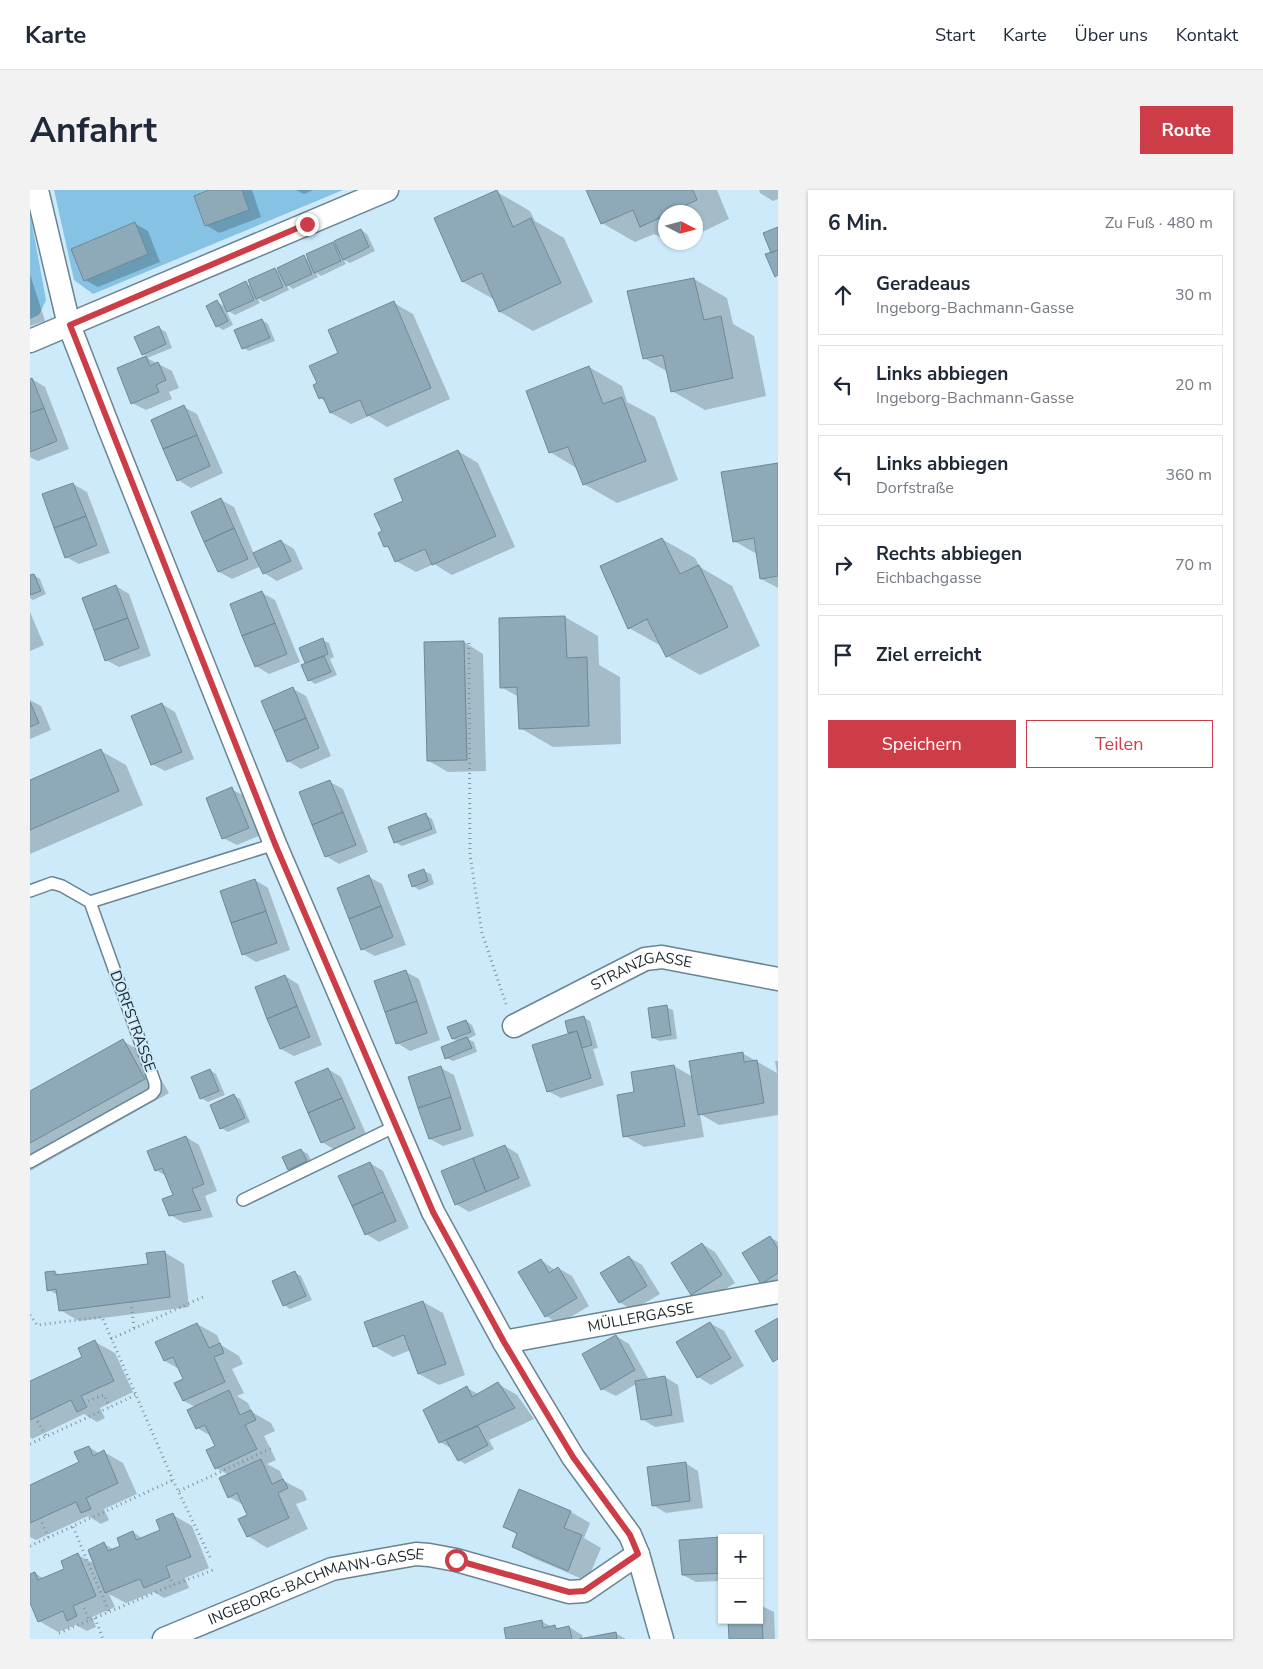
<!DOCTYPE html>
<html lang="de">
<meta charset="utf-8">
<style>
:root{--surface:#fff;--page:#f2f2f3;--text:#1f2937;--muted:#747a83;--line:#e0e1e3;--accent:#cd3d48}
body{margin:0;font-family:"Nunito Sans",sans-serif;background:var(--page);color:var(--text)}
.controls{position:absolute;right:15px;bottom:15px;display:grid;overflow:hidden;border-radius:0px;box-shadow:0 1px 4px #0004}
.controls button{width:45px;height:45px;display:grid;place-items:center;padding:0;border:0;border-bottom:1px solid var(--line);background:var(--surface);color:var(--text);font:25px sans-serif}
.compass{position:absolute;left:628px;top:15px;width:45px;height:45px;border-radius:50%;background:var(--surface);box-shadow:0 1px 4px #0004;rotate:96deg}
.stop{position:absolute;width:15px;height:15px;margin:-11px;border:4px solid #cd3d48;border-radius:50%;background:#fff}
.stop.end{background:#cd3d48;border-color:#fff;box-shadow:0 1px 5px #0008}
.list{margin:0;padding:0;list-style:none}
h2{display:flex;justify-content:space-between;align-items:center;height:65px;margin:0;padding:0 20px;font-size:21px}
h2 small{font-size:16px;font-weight:400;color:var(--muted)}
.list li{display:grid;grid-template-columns:32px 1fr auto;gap:15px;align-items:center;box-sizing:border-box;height:80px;margin:0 10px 10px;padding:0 10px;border:1px solid var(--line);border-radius:0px}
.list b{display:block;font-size:19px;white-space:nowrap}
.list p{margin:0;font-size:16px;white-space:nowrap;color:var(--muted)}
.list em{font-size:16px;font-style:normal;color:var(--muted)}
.actions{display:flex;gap:10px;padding:15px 20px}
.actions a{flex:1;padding:11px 0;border:1px solid var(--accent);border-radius:0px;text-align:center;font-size:18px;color:var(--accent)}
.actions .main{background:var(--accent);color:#fff}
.icon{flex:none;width:28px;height:28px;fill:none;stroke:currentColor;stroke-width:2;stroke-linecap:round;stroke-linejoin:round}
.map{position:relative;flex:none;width:748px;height:1449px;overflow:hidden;border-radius:0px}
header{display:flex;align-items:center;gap:30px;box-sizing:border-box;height:70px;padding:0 25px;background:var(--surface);border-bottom:1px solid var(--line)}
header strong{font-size:24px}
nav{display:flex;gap:28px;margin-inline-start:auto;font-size:18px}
.intro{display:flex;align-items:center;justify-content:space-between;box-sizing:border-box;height:120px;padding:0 30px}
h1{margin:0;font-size:35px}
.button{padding:12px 22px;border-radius:0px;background:var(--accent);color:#fff;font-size:18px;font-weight:700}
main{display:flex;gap:30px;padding:0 30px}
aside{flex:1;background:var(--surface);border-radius:0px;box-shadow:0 1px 4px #0004}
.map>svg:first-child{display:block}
.green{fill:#85c2e3}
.shadow{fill:#0003}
.building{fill:#8eaab9;stroke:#6e8998}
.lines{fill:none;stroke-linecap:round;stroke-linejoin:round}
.lane-casing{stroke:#698493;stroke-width:14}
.street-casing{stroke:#698493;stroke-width:25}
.path{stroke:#7f94a0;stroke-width:3;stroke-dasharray:1 4;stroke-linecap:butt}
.lane{stroke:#fff;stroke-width:11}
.street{stroke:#fff;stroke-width:22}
.route{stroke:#cd3d48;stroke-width:6}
.labels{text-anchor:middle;stroke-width:4;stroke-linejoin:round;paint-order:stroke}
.street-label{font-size:15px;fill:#1d282e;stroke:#cdeafb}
</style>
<header>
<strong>Karte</strong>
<nav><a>Start</a><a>Karte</a><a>Über uns</a><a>Kontakt</a></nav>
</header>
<div class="intro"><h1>Anfahrt</h1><a class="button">Route</a></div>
<main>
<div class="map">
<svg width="748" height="1449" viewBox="0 0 748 1449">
<rect width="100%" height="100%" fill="#cdeafb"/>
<!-- green -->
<path class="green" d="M24,0H313L63,104L44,90Z
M0,23L16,110L9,125L0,129Z"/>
<!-- shadow -->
<path class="shadow" d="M182,0H222L231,27L189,43L176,35Z
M266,0H283L274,4Z
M558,0H687L699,29L666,45V22H636V50L624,44L605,52L572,33Z
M729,0H748V9L743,11L730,3Z
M467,2L500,21L505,31L534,48L563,112L503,141L470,122L465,110L433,92L405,29Z
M104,33L118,41L130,72L68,97L55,90Z
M331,40L337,44L345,61L320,73L314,70L316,74L291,86L286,83L288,87L263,99L257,95L259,100L234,112L227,108L230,113L205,125L196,120L203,135L193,140L187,136V112L196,117L216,93L222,97L245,79L251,83L273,66L279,70L303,53L308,56Z
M0,84L15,131L0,136Z
M664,89L697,108L703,134L724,146L736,206L675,220L642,201L638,182L614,168Z
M364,113L383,124L420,209L357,237L339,226L321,234L301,223L296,212L290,208L289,194L310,163Z
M232,130L238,134L245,151L219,161L213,158Z
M129,138L136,142L142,158L117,168L142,181L149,198L139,202L142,209L116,220L102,213L88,178L117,166L113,164Z
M559,177L592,196L597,212L625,227L648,290L587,313L554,294L548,279L520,262Z
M2,189L15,197L39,259L8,271L0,267V190Z
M154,217L167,224L193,283L161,298L148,290Z
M428,261L448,273L485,357L422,385L404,374L386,382L366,371L362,360L355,356L354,342L375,312Z
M748,274V398L731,389L727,364L704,351Z
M43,294L57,302L80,363L49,374L36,367L13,305Z
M191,310L204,317L224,364L251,351L264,359L273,379L247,391L234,383L231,376L202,389L189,382Z
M632,349L665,368L670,377L702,396L730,456L670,485L637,466L633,457L599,438Z
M4,385L10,389L16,404L3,410L0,408V387Z
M86,396L99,404L121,466L89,477L76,470Z
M232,403L245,410L270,472L239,484L226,476Z
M0,422L14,455L0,461Z
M535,427L568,446L569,475L590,487L591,554L523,557L490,538L489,507L471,497L470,429Z
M292,450L299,453L304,467L300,469L307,485L285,494L279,490L277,474L270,459Z
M434,452L453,464L456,581L418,582L399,571Z
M263,499L276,506L301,566L271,579L258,571Z
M0,510L11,516L21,540L0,549Z
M132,514L145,522L164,569L135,581L122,574Z
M71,561L96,575L113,615L0,664V592Z
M300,592L313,599L338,662L309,674L296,666Z
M201,599L215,606L231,645L207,655L193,648Z
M396,625L402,629L407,643L372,656L365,652Z
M394,681L401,684L404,694L389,700L383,696Z
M339,687L352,694L376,755L345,766L332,759Z
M225,690L238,698L260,760L226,772L213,764Z
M376,782L389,789L410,850L380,861L367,853Z
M255,786L268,794L292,855L264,866L251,859Z
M636,817L643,820L647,849L630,851L623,848Z
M553,827L560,831L568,858L563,859L574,895L531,908L518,901L542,844L539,842Z
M436,831L442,835L446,845L438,849L444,852L447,862L423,871L416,868L428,852L423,849Z
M93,851L117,865L139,903L0,981V903Z
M712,863L747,883L745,871H748V925L689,935L670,924L674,947L614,957L595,946L606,903L644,876L663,887Z
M411,878L424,885L444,946L413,956L400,949Z
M298,879L311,887L337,946L305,960L292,952Z
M180,880L186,884L195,905L178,912L171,908Z
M204,906L210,909L220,932L198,942L191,938Z
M156,947L169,955L187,1001L175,1006L183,1027L154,1033L140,1025L144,1006L136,986L126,980Z
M475,956L488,964L501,996L439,1022L426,1014Z
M271,960L278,964L283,975L265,983L259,979Z
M340,973L353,981L379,1038L349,1052L336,1044Z
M740,1047L748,1052V1098L745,1100L732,1093Z
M672,1054L685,1062L705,1093L675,1112L662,1104Z
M134,1062L154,1074L159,1117L49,1131L30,1120L28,1105L19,1100L25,1082L31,1086L119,1075Z
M599,1067L612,1075L630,1104L603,1120L589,1112Z
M511,1070L525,1080L528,1078L542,1086L559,1116L529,1134L516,1126Z
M265,1083L271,1086L282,1110L260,1119L254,1115Z
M393,1112L413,1123L435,1185L409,1195L389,1184L381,1160L363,1167L344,1156Z
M680,1133L694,1141L714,1176L681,1195L668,1187Z
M167,1134L187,1145L191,1155L209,1166L213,1174L202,1179L214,1203L207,1206L218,1213L222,1222L241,1233L245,1241L234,1246L246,1270L237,1274L250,1281L254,1291L273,1301L277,1310L266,1314L278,1339L237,1358L218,1346V1326L214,1315L199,1307V1285L186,1278L187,1257L181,1246L167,1238L165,1217L154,1211V1190L149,1179L135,1171L127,1153Z
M586,1146L599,1154L618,1188L612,1191L635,1187L648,1195L654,1232L625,1237L612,1229L606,1194L586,1206L572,1199Z
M65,1152L85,1163L103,1202L70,1218L75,1228L67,1232L54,1224L2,1249L0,1247V1192L54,1167Z
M468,1194L487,1205L504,1229L459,1250L464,1259L435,1274L429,1270L424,1260L410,1252L437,1198L448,1204Z
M59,1257L70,1264L74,1262L93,1273L107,1304L74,1319L79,1330L71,1334L58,1326L6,1350L0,1347V1296L50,1273Z
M655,1273L668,1281L673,1318L636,1323L623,1315Z
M541,1322L560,1333L554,1348L571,1358L557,1391L503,1368L483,1357L488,1345L474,1337Z
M143,1325L162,1336L179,1378L155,1388L159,1398L134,1408L124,1402L96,1413L79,1404L85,1417L62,1427L66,1437L57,1441L46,1435L28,1442L9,1431L0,1409V1385L5,1383L14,1389L36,1380L48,1365L65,1374L74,1354L85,1360L92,1357L103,1342L113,1349L132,1341Z
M690,1348L692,1349V1391L666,1392L653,1385Z
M730,1415L744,1422L745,1449H700L729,1430Z
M511,1431L522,1437H525L530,1439L539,1437L552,1445L553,1449H477Z
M585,1443L596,1449H555Z"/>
<!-- building -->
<path class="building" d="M179,0H212L219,20L175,36L164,6Z
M467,0L483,37L501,28L531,93L469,122L452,83L432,92L404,28Z
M556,0H663L667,10L640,22H636V25L610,37L603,20L571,34Z
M105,32L118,64L54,91L41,59Z
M748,37V60L741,63L733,43Z
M331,39L339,57L313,70L304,51Z
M303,52L311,71L284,83L276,64Z
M748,60V85L745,87L735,64Z
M274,65L282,84L256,96L247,78Z
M245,78L253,97L226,109L218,90Z
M664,88L674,130L691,126L703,188L641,202L633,165L613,169L597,101Z
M216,91L224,110L197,122L189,104Z
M187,110L198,131L186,137L176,116Z
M364,111L401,198L337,226L330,210L300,223L293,207L289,209L283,195L287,193L279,176L308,163L298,140Z
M232,129L240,148L212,159L204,140Z
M129,136L136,154L112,165L104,147Z
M116,166L120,176L128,172L136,190L126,195L129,202L101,214L87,178Z
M559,176L573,214L592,207L616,271L553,295L538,257L519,263L496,201Z
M2,188L14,218L0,223V189Z
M154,215L167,245L133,259L121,230Z
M14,218L27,251L0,262V223Z
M167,245L180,276L147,291L133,259Z
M428,260L466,346L402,375L395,359L365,372L358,356L354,357L348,343L352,341L344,324L373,311L364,289Z
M748,273V386L730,389L724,348L703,352L691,282Z
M43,293L56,326L24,338L12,304Z
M191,308L204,338L174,352L161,322Z
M56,326L67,355L35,368L24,338Z
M204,338L218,369L188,382L174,352Z
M632,348L650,384L669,375L698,437L636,467L617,429L598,439L570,376Z
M251,350L261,371L233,384L223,363Z
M4,384L11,401L0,405V385Z
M86,395L98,428L64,440L52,408Z
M232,401L245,433L212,446L200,414Z
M535,426L537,468L557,467L559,536L489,539L487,497L470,498L469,428Z
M98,428L109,458L75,471L64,440Z
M245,433L257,464L225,477L212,446Z
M293,448L298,464L275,473L269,458Z
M434,451L437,570L397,571L394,452Z
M294,466L301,482L278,491L271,475Z
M263,497L276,528L244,541L231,511Z
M0,512L9,533L0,537Z
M132,513L152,562L121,575L101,526Z
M276,528L289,558L257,572L244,541Z
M71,559L89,601L0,640V590Z
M300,590L313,622L282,635L269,602Z
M202,597L219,638L192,649L176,608Z
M313,622L326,655L295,667L282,635Z
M396,623L402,639L364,653L358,637Z
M394,679L398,691L382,697L378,685Z
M339,685L351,716L319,729L307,698Z
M225,689L236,721L201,733L190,701Z
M351,716L363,747L331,760L319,729Z
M236,721L247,753L212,765L201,733Z
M376,780L387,811L355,822L344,791Z
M255,785L267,816L237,829L225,797Z
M387,811L397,843L366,854L355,822Z
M637,815L641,845L622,848L618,818Z
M267,816L280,847L250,859L237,829Z
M554,826L562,855L552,858L547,841L538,843L535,831Z
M436,830L441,842L422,849L417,837Z
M547,841L561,888L517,902L502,855Z
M437,847L442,858L415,869L411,857Z
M93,849L115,889L0,953V901Z
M713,862L714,872L727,870L734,913L668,925L659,871Z
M644,875L655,936L593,947L587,905L604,902L601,882Z
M411,876L421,907L388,918L378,887Z
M298,878L312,908L278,923L265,892Z
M180,879L189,901L170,909L161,887Z
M204,904L215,928L190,939L180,915Z
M421,907L431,939L399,949L388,918Z
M312,908L325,938L291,953L278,923Z
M156,946L174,994L162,999L171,1020L139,1026L132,1009L143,1005L132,978L125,981L117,961Z
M475,955L489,988L456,1002L443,968Z
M271,959L277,971L258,980L252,967Z
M443,968L456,1002L425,1015L411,981Z
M340,972L353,1002L322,1016L308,986Z
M353,1002L366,1031L335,1045L322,1016Z
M740,1046L748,1059V1083L731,1094L712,1063Z
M672,1053L692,1085L661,1105L641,1073Z
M135,1061L140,1107L29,1121L26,1099L17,1101L15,1082L25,1081V1085L118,1074L116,1063Z
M599,1066L617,1096L589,1113L570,1083Z
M511,1069L519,1083L528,1077L547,1108L515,1127L488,1082Z
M265,1081L276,1106L253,1116L242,1091Z
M393,1111L416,1174L388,1184L374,1145L343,1157L334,1132Z
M748,1128V1169L743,1172L725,1141Z
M680,1132L701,1168L667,1188L646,1152Z
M167,1133L179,1158L190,1153L194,1163L184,1167L195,1192L153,1211L144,1193L153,1189L143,1167L134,1171L125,1152Z
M586,1145L605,1180L571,1200L552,1164Z
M65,1150L84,1191L51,1206L57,1217L47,1222L41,1210L0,1230V1191L52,1167L48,1158Z
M635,1186L642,1225L611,1230L605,1191Z
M468,1192L485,1218L409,1253L393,1220L437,1196L442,1207Z
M199,1200L210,1225L221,1220L226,1230L215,1235L227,1259L185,1279L176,1260L185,1256L175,1235L166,1239L157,1220Z
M448,1236L458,1255L428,1271L416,1250Z
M59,1256L63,1266L74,1260L88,1293L56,1308L61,1319L51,1323L46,1312L0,1333V1295L49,1272L44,1262Z
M231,1269L242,1294L253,1289L258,1298L248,1303L259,1328L217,1347L208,1329L217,1325L207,1303L198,1308L189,1288Z
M656,1272L660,1311L622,1316L617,1277Z
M489,1299L541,1321L534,1338L552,1345L538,1381L482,1357L487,1343L473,1337Z
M143,1323L161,1367L136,1376L140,1387L114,1398L110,1389L75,1403L58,1360L74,1352L78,1361L90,1356L87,1348L103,1341L106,1350L130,1340L126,1330Z
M691,1347L692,1383L652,1385L649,1350Z
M48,1363L66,1406L43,1416L47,1426L37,1431L33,1421L8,1432L0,1413V1384L5,1382L8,1390L34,1379L31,1371Z
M729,1413H731L733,1449H699L698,1430H729Z
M512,1430L513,1438L525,1435L526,1439L539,1436L542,1449H476L474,1438Z
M586,1442L587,1449H549Z"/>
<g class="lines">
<defs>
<path id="lane" d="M0,701L22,693L32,696L60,712L245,654
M0,972L122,904L125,900V893L60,712
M213,1010L366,936"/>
<g id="street">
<path d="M7,0L39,135L79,238L245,654L403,1022L474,1152L502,1199L543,1267L600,1345L608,1364L632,1449"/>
<path d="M0,151L357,0"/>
<path id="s1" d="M484,836L615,769L632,767L748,789"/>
<path id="s2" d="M474,1152L748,1102"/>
<path id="s3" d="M134,1449L302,1379L386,1364L399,1365L426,1370L539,1402L554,1401L608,1364"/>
</g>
</defs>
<!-- lane casing -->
<use href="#lane" class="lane-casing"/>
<!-- street casing -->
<use href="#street" class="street-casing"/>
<!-- path -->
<path class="path" d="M439,453L440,665L452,743L476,814
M101,1112L104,1138
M0,1125L7,1135L72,1127L143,1290L180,1367
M81,1149L173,1107
M58,1211L74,1205L80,1217
M5,1227L16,1246
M0,1254L106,1205
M149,1301L244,1257
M10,1328L18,1347
M43,1337L79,1422
M0,1356L143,1290
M141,1390L143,1395
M54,1418L59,1430
M65,1428L73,1449
M29,1443L143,1395L186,1379"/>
<!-- lane -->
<use href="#lane" class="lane"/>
<!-- street -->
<use href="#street" class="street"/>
</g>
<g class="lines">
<!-- route -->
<path class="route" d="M277,34L40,135L245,654L403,1022L474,1152L502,1199L543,1267L600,1345L608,1364L554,1401L539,1402L426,1370"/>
</g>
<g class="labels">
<!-- street labels -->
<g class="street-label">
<text dy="5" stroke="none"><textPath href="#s1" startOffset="141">STRANZGASSE</textPath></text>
<text transform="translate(103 831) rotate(70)" y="5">DORFSTRASSE</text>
<text dy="5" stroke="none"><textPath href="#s2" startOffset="139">MÜLLERGASSE</textPath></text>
<text dy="5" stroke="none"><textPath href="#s3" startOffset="162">INGEBORG-BACHMANN-GASSE</textPath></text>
</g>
</g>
</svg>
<div class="controls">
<button>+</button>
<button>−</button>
</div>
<svg class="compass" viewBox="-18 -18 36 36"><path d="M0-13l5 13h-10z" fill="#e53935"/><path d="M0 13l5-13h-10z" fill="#747a83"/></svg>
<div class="stop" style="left:426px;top:1370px"></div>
<div class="stop end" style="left:277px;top:34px"></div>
</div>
<aside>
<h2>6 Min.<small>Zu Fuß · 480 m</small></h2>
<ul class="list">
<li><svg class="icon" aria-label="ahead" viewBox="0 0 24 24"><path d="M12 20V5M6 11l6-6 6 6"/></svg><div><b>Geradeaus</b><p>Ingeborg-Bachmann-Gasse</p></div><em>30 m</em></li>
<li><svg class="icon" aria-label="left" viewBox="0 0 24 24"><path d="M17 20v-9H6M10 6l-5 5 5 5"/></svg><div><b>Links abbiegen</b><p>Ingeborg-Bachmann-Gasse</p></div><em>20 m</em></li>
<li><svg class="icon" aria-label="left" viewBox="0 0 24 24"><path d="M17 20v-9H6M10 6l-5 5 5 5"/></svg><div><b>Links abbiegen</b><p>Dorfstraße</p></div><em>360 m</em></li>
<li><svg class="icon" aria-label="right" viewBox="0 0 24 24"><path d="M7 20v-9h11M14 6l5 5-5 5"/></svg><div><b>Rechts abbiegen</b><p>Eichbachgasse</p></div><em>70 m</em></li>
<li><svg class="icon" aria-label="arrive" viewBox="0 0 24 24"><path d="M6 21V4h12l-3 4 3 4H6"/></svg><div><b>Ziel erreicht</b></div></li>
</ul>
<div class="actions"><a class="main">Speichern</a><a>Teilen</a></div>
</aside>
</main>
